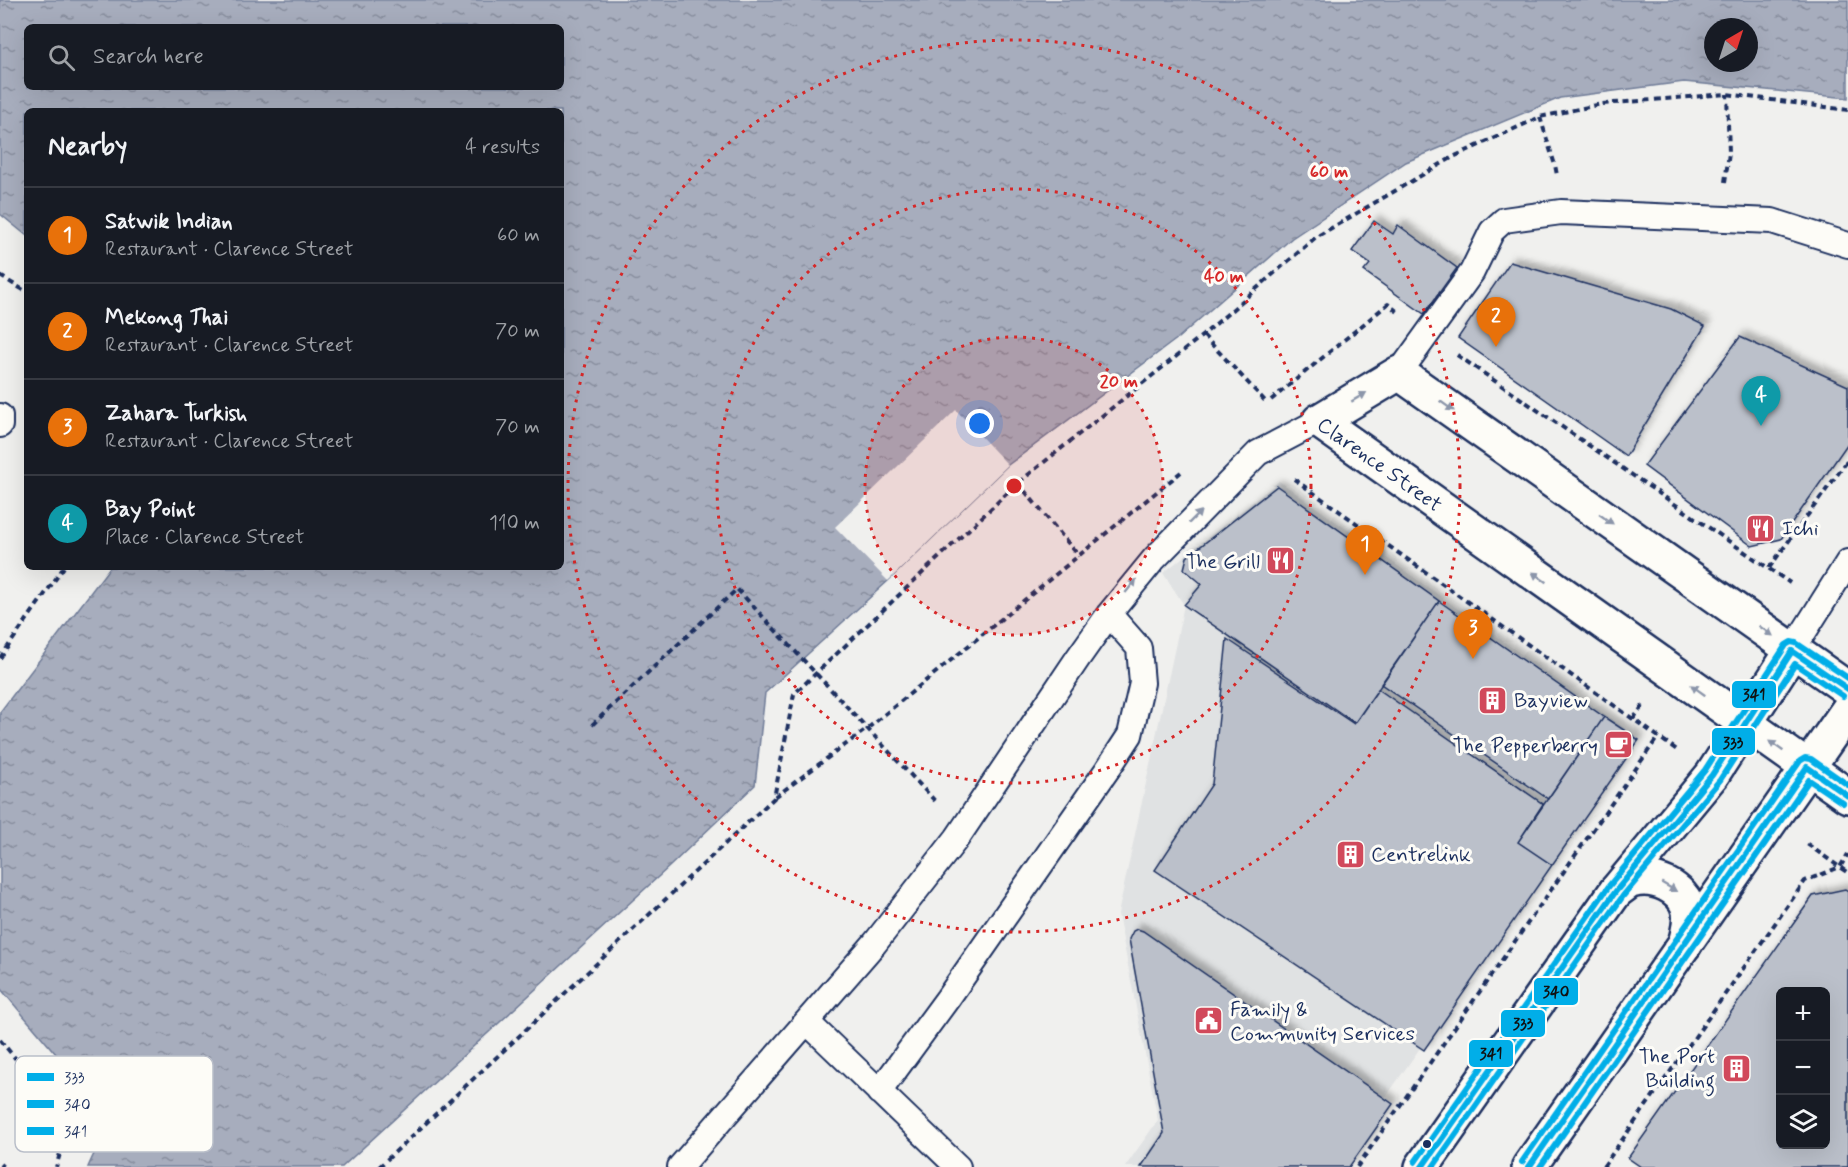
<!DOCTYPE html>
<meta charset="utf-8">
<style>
:root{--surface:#171b24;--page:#242831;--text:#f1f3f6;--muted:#9ea1a6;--line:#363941;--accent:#d1495b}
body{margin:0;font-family:Mynerve,sans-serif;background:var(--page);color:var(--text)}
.controls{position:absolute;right:18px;bottom:18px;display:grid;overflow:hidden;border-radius:9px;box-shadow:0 6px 24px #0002}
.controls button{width:54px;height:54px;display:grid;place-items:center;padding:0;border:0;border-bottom:2px solid var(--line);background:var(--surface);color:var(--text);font:30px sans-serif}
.compass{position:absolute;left:1704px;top:18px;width:54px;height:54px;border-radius:50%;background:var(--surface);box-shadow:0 6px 24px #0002;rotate:39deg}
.you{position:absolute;left:980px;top:424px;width:21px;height:21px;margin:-15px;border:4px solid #fff;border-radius:50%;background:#1a73e8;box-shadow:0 0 0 9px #1a73e833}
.badge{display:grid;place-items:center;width:39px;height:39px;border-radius:50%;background:var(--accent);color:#fff;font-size:20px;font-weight:700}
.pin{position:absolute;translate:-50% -50px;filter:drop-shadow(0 2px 3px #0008)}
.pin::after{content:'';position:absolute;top:32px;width:21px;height:18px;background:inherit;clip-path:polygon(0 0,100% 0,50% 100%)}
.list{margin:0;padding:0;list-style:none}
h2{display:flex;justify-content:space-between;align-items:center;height:78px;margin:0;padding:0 24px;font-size:26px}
h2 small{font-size:20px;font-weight:400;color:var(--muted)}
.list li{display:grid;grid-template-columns:39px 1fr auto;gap:18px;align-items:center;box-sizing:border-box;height:96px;padding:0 24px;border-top:2px solid var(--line)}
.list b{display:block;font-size:22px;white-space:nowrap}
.list p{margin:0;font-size:20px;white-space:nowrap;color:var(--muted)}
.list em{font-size:20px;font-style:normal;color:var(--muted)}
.icon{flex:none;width:33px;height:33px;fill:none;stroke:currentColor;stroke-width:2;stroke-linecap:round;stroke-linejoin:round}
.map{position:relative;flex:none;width:1848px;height:1167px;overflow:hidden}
.search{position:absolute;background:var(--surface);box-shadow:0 6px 24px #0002;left:24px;top:24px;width:540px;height:66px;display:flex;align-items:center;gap:15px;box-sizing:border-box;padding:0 21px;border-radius:9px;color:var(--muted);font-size:22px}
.panel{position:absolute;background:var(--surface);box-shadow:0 6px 24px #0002;left:24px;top:108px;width:540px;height:462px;border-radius:9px}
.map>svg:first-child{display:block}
.built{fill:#e0e2e3}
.water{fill:url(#water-ripples);stroke:#6f7b97;stroke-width:1.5;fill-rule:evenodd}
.pier{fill:#f0f0ee}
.building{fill:#bbc0ca;stroke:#1b2f5e;stroke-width:1.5;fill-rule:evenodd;filter:url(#shadow)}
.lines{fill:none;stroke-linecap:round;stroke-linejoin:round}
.service-casing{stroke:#1b2f5e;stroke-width:28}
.minor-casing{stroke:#1b2f5e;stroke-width:38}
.path{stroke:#1b2f5e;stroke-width:4;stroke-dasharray:6 4.5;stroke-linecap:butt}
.service{stroke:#fdfcf7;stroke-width:24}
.minor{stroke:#fdfcf7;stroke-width:33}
.bus-1-casing{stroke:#fdfcf7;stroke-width:10}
.bus-2-casing{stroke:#fdfcf7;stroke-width:10}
.bus-3-casing{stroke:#fdfcf7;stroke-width:10}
.bus-1{stroke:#01aee8;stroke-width:6}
.bus-2{stroke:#01aee8;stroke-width:6}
.bus-3{stroke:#01aee8;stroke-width:6}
.oneway{fill:#8c96aa}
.ring{fill:none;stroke:#d62828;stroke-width:3;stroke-dasharray:3 6}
.bus-dot{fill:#1b2f5e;stroke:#fdfcf7;stroke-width:2}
.labels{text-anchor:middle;stroke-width:6;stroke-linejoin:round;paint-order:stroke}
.street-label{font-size:21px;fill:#1b2f5e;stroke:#fdfcf7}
.poi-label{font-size:21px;fill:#1b2f5e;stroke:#fdfcf7;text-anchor:start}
.key{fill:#fdfcf7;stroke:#b9bec9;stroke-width:1.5}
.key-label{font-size:16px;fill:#1b2f5e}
.centre{fill:#d62828;stroke:#fdfcf7;stroke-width:3}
.ring-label{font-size:18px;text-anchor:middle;font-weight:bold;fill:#d62828;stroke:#fdfcf7;stroke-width:6;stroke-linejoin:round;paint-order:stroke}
.line-badge{stroke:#fdfcf7;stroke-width:2}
.pale-badge-label{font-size:16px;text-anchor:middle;font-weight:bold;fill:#111}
</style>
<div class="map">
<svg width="1848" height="1167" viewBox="0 0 1848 1167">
<defs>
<pattern id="water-ripples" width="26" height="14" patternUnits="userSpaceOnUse" patternTransform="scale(1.5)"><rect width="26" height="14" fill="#a7adbd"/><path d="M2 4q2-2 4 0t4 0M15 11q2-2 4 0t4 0" fill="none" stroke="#878d9d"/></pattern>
<filter id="shadow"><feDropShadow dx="5.5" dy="-5.5" stdDeviation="3" flood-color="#0004"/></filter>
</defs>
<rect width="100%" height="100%" fill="#f0f0ee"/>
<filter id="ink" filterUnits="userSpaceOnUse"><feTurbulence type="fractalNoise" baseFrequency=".0167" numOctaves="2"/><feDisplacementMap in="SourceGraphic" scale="12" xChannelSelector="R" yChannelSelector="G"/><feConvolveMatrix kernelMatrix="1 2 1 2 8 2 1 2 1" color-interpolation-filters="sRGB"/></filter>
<g filter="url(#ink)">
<!-- built -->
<path class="built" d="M1279,481L1637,737L1337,1167H1125L1158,1120L1118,914L1184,605L1163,573Z"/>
<!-- water -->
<path class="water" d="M0,0H1848V98L1684,82L1560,98L1406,162L1292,238L1178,338L1008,465L888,581L765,693L755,785L670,866L342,1167H88L98,1145L94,1116L78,1080L0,988V712L110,567H561V111H27V236L0,214ZM27,27H561V87H27ZM1713,27H1749V63H1713Z"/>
<!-- pier -->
<path class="pier" d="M956,410L1008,465L888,581L835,527Z"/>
<!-- building -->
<path class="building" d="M1374,221L1393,234L1398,225L1457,268L1424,314L1364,271L1370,264L1352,251Z
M1510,262L1671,309L1705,326L1626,456L1458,338Z
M1740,337L1848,386V443L1781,539L1752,546L1644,466Z
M1277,486L1439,601L1355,723L1184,605L1202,584L1184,569L1187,557Z
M1439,601L1604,717L1548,799L1381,684Z
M1227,639L1354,724L1378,689L1543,804L1518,842L1552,865L1424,1050L1155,870L1212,784Z
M1604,717L1639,740L1552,865L1518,842Z
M1845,889L1848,891V1167H1641L1628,1158L1813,896ZM1780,992H1826V1144H1780Z
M1137,929L1143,931L1393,1104L1349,1167H1141L1164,1133L1129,939L1133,931Z"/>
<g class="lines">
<defs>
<path id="service" d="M1399,373L1472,272L1492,231L1504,220L1561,212L1772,221L1848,245
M0,416V425
M1792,651L1848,562
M807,1022L958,1167
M879,1092L948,998L1107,770L1130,735L1142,683L1139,648L1109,614
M680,1167L875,943L957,838L1078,658L1109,614L1154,559L1258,453L1319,421"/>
<g id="minor">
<path id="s1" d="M1848,689L1399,373L1319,421L1848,796"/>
<path d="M1616,891C1621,888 1626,883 1631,881C1653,874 1684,887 1689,911C1691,922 1688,933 1685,944"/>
<path d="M1422,1167L1616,891L1712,775L1792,651"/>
<path d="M1529,1167L1848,710"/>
</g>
</defs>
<!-- service casing -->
<use href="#service" class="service-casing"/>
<!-- minor casing -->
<use href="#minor" class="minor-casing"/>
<!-- path -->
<path class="path" d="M1540,117L1555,165L1557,175
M1725,182L1729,153L1727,94
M0,276L27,292
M1203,335L1267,403
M1457,355L1790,583
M1271,400L1388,304L1398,312
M1294,479L1677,750
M1018,483L1079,556
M1769,568L1848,460
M0,658L64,567
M1633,719L1645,703
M592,725L737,589L935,801
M775,797L868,728L1181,472
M1807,844L1848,873
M0,1040L56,1107C68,1129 63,1144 56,1167
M0,1164L3,1167
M379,1167L774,798L794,694L1018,483L1203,335L1316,237L1453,157L1540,117L1602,104L1727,94L1848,110
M1357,1167L1658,737
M1603,1167L1805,881L1840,867L1848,854"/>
<!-- service -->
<use href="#service" class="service"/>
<!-- minor -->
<use href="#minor" class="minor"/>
<defs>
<path id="bus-1" d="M1422,1167L1616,891L1712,775L1792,651L1848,689
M1529,1167L1807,767L1848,796"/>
<path id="bus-2" d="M1433,1167L1623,896L1720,780L1795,664L1843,696
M1540,1167L1809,780L1843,803"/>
<path id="bus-3" d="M1415,1162L1609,886L1705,770L1786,645L1791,642L1796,643L1848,678
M1522,1162L1800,761L1805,758L1811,759L1848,785"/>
</defs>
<!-- bus-1 casing -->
<use href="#bus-1" class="bus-1-casing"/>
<!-- bus-2 casing -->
<use href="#bus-2" class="bus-2-casing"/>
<!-- bus-3 casing -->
<use href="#bus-3" class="bus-3-casing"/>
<!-- bus-1 -->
<use href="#bus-1" class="bus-1"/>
<!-- bus-2 -->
<use href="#bus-2" class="bus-2"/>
<!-- bus-3 -->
<use href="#bus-3" class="bus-3"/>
</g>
<!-- one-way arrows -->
<defs><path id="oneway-solid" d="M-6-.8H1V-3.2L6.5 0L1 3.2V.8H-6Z" transform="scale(1.5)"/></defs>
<g class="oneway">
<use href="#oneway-solid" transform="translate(1359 397) rotate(-31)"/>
<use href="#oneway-solid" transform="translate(1447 406) rotate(35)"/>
<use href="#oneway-solid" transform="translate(1195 517) rotate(-45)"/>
<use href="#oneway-solid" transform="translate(1606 519) rotate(35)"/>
<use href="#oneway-solid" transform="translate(1539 577) rotate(-145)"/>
<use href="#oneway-solid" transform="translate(1131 586) rotate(-51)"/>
<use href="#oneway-solid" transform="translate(1766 631) rotate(35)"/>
<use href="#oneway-solid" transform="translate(1698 690) rotate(-144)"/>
<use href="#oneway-solid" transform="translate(1776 746) rotate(-145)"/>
<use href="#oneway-solid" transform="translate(1669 887) rotate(30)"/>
</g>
</g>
<!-- distance rings -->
<circle cx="1014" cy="486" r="149" fill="#d62828" fill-opacity=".12"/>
<g class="ring">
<circle cx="1014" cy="486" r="149"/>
<circle cx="1014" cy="486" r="297"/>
<circle cx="1014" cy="486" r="446"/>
</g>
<!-- icons -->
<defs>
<symbol id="restaurant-square" viewBox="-11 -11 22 22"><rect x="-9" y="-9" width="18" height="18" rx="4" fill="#d1495b" stroke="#fdfcf7"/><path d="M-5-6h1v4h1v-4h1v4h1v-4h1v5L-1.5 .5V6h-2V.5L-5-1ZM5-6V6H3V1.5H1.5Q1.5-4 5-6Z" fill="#fff"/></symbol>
<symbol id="building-square" viewBox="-11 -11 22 22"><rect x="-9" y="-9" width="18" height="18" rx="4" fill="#d1495b" stroke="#fdfcf7"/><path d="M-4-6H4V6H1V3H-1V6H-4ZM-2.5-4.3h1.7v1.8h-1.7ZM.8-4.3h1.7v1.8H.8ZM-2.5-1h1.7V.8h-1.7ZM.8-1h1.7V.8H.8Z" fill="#fff"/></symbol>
<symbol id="cafe-square" viewBox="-11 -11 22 22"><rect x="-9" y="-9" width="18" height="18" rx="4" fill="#d1495b" stroke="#fdfcf7"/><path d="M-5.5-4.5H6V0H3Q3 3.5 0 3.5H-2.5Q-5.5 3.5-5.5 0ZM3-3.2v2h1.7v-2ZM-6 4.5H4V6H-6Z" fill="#fff"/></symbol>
<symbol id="civic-square" viewBox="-11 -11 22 22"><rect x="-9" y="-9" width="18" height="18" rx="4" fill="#d1495b" stroke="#fdfcf7"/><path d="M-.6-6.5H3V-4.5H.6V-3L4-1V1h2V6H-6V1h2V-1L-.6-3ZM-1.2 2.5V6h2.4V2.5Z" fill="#fff"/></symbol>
</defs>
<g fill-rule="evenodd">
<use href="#restaurant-square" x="1744" y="512" width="33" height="33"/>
<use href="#restaurant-square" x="1264" y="544" width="33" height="33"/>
<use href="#building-square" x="1476" y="684" width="33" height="33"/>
<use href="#cafe-square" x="1602" y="728" width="33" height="33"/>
<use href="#building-square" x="1334" y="838" width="33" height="33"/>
<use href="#civic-square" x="1192" y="1004" width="33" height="33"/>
<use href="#building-square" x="1720" y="1052" width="33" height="33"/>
</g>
<!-- markers -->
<circle class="bus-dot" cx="1427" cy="1144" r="5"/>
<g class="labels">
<!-- street labels -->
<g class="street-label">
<text dy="7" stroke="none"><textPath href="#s1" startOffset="717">Clarence Street</textPath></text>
</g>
<!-- poi labels -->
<g class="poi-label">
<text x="1782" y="535">Ichi</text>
<text x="1260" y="568" text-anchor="end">The Grill</text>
<text x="1514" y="707">Bayview</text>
<text x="1598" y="752" text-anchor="end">The Pepperberry</text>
<text x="1371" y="861">Centrelink</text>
<text x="1230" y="1016">Family &amp;<tspan x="1230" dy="24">Community Services</tspan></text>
<text x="1715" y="1063" text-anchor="end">The Port<tspan x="1715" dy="24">Building</tspan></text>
</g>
</g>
<!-- legend -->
<rect x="15" y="1056" width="198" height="96" rx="9" class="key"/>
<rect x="27" y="1073" width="27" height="8" fill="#01aee8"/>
<rect x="27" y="1100" width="27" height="8" fill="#01aee8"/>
<rect x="27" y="1127" width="27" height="8" fill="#01aee8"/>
<g class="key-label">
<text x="64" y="1083">333</text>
<text x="64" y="1110">340</text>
<text x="64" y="1137">341</text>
</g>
<circle cx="1014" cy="486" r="9" class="centre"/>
<g class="ring-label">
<text x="1329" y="177">60 m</text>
<text x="1224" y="282">40 m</text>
<text x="1119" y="387">20 m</text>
</g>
<g class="line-badge">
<rect x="1731" y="680" width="46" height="29" rx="6" fill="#01aee8"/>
<rect x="1711" y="727" width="45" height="29" rx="6" fill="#01aee8"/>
<rect x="1533" y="977" width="46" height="29" rx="6" fill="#01aee8"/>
<rect x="1500" y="1009" width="46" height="29" rx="6" fill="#01aee8"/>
<rect x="1468" y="1039" width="46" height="29" rx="6" fill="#01aee8"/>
</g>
<g class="pale-badge-label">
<text x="1754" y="700">341</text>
<text x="1733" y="748">333</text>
<text x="1556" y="997">340</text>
<text x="1523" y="1029">333</text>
<text x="1491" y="1059">341</text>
</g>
</svg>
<div class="controls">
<button>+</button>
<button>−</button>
<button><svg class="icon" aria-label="layers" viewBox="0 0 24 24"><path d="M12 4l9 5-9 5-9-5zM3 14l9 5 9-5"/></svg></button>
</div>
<svg class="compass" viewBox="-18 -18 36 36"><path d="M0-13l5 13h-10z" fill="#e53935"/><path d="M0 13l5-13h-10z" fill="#9ea1a6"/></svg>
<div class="you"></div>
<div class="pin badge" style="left:1365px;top:575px;background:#e8710a">1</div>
<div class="pin badge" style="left:1496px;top:347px;background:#e8710a">2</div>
<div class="pin badge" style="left:1473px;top:659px;background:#e8710a">3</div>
<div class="pin badge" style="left:1761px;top:426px;background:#0f9aa8">4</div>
<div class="search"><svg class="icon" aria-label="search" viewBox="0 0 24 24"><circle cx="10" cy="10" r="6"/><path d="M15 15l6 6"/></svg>Search here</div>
<section class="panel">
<h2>Nearby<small>4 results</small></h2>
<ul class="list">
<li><span class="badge" style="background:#e8710a">1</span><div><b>Satwik Indian</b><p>Restaurant · Clarence Street</p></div><em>60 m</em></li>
<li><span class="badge" style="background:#e8710a">2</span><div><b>Mekong Thai</b><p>Restaurant · Clarence Street</p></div><em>70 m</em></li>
<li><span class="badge" style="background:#e8710a">3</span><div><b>Zahara Turkish</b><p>Restaurant · Clarence Street</p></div><em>70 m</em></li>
<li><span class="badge" style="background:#0f9aa8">4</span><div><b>Bay Point</b><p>Place · Clarence Street</p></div><em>110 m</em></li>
</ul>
</section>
</div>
